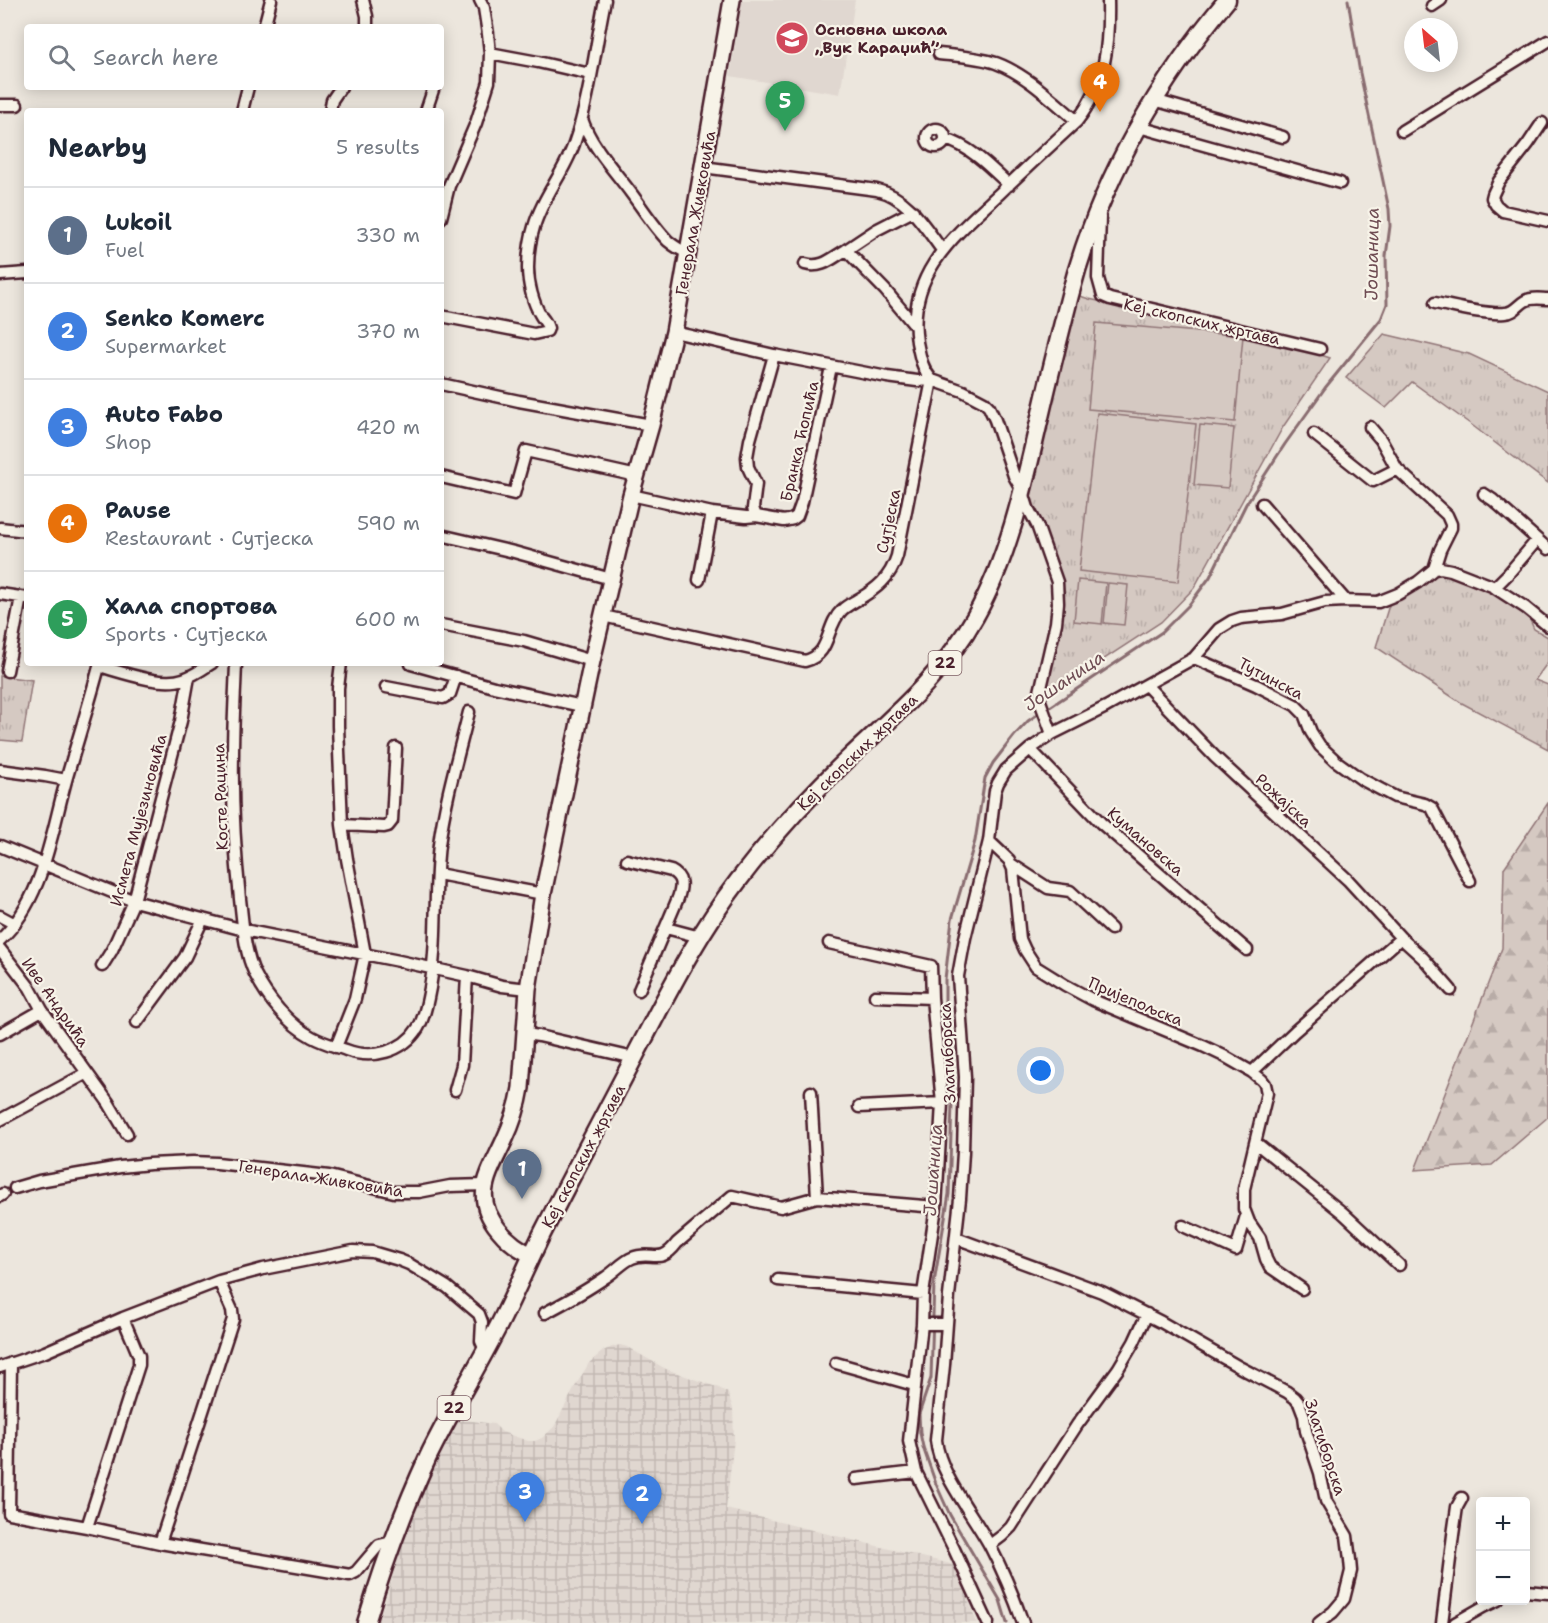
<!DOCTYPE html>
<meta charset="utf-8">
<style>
:root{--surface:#fff;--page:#f6f6f7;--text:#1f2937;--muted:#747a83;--line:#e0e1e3;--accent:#b45309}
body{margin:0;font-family:"Shantell Sans",sans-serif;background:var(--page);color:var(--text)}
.controls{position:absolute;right:18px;bottom:18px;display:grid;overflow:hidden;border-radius:6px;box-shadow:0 3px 15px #0003}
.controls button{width:54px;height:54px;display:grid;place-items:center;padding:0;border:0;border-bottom:2px solid var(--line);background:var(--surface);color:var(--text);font:30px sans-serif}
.compass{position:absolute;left:1404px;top:18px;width:54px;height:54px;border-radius:50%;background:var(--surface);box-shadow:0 3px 15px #0003;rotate:332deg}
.you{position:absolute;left:1041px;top:1071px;width:21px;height:21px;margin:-15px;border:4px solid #fff;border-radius:50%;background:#1a73e8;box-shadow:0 0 0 9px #1a73e833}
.badge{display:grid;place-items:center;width:39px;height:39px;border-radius:50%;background:var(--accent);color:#fff;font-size:20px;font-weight:700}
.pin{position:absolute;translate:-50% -50px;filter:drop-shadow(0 2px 3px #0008)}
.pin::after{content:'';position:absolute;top:32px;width:21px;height:18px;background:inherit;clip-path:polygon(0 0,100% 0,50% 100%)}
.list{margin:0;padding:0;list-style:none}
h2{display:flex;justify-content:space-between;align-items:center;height:78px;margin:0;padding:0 24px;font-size:26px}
h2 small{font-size:20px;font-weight:400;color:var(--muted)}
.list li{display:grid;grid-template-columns:39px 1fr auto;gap:18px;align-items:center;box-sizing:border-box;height:96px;padding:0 24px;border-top:2px solid var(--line)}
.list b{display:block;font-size:22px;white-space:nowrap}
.list p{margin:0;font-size:20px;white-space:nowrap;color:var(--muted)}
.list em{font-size:20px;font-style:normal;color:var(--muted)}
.icon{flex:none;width:33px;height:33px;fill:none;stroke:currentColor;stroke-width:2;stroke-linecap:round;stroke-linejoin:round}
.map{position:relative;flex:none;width:1548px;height:1623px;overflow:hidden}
.search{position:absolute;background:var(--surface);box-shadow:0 3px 15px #0003;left:24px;top:24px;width:420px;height:66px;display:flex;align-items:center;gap:15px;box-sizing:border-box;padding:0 21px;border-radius:6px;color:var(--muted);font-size:22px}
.panel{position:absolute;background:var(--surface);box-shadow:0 3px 15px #0003;left:24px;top:108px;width:420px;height:558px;border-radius:6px}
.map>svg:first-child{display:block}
.built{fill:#e0d7d0}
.industrial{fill:url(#industrial-grid)}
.grass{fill:url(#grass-tufts);stroke:#907476;stroke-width:1.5}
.forest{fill:url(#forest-firs);stroke:#907476;stroke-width:1.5}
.green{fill:#d5c9c2;stroke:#907476;stroke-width:1.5}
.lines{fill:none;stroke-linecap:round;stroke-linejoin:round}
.stream{stroke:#896c6f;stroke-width:3}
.street-casing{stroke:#4a1f2b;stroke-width:15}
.secondary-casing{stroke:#4a1f2b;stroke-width:20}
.primary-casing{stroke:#4a1f2b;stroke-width:21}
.street{stroke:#f7f3e8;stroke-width:10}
.secondary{stroke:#f7f3e8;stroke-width:15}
.primary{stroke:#f7f3e8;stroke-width:16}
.labels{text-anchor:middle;stroke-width:4.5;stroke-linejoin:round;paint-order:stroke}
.shield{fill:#f7f3e8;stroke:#7e5f64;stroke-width:1.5}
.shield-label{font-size:15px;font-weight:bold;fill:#4a1f2b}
.poi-label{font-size:16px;font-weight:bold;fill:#4a1f2b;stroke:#f7f3e8;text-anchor:start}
.street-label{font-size:16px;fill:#4a1f2b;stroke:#f7f3e8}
.water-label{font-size:18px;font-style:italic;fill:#6f4c53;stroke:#f7f3e8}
</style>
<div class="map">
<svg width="1548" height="1623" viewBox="0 0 1548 1623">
<defs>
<pattern id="industrial-grid" width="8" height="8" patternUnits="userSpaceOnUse" patternTransform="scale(1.5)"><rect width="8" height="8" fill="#e0d7d0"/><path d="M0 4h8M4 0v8" fill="none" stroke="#c2b8b3"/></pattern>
<pattern id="grass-tufts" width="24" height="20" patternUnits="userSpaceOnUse" patternTransform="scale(1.5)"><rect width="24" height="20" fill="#d5c9c2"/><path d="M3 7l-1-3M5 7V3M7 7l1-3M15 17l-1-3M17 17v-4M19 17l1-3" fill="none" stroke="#b8aca7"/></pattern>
<pattern id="forest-firs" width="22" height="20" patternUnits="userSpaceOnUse" patternTransform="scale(1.5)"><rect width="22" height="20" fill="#d5c9c2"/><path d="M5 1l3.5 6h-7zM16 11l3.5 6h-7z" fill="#b8aca7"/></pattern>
</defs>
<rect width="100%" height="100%" fill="#ece6dd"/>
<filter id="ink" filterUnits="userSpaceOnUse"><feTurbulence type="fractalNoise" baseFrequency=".0167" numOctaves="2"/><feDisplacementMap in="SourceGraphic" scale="12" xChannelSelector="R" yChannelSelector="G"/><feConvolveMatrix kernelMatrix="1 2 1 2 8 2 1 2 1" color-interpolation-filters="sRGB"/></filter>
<g filter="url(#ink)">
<!-- built -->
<path class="built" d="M742,0H855L840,94L730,76Z"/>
<!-- industrial -->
<path class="industrial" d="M620,1345L627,1347L666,1369L719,1388L728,1393L733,1409L734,1439L726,1509L955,1565L977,1623H377L387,1596L401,1548L412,1515L458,1419L494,1424L502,1432L528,1441H535L542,1438L554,1427L576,1385L589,1363L603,1351L612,1347Z"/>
<!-- grass -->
<path class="grass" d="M1077,295L1089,299L1273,339L1330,358L1283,427L1194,588L1161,622L1040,701L1058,603L1027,500Z
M1384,334L1469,354L1548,391V483L1473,426L1412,382L1386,408L1346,378Z
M1441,571L1492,589L1526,611L1534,629L1548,637V662L1535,680L1548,685V749L1460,702L1376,647L1390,602L1434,572Z
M0,676L32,680L22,742L0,740Z"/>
<!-- forest -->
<path class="forest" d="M1548,803V1117L1492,1165L1415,1170L1502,948L1504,868Z"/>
<!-- green -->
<path class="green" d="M1096,323L1243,336L1235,422L1088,409Z
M1097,413L1196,424L1178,582L1079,571Z
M1200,425L1234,428L1228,488L1194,485Z
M1078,580L1106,583L1102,624L1074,621Z
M1108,583L1128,585L1124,625L1104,623Z"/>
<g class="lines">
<!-- stream -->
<path class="stream" d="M1047,709L1162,632L1189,605L1210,577L1246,504L1285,444L1325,388L1381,319L1387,304L1386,256L1390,226L1389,209L1360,73L1348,0
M1007,1623L1000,1600L950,1515L936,1484L923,1447L920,1433L919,1414L931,1378L934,1283L949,1194L952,1103V1048L945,1007V979L952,919L975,841L985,778L993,763L1014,736L1028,721L1041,712"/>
<defs>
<path id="street" d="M363,0L367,16V27
M1432,6L1441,0
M264,27L271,0
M490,53L538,62L590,74
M939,54C957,56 978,57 996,63C1026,74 1052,100 1077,121
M1154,100L1283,137
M0,105H17
M242,111L248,87
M330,111L332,100L341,87
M426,111L434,87
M582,119C591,146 614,170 631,193C643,209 654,227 668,241C674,246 680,250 688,253
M1542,123L1528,144L1499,181L1493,194L1492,198L1496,205L1503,211L1548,221
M1139,127L1340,183
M927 138a9 9 0 1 1 18 0a9 9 0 1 1-18 0Z
M1402,131L1548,41
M945,139C970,146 990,167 1009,185
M703,167L877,190C908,197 924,226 942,250
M1100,217L1098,278L1103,296L1110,299L1320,349
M441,218L449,186L476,123L489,82L490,53L488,34L484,8L480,0
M846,250L876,230L913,211
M805,264C822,269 832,258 846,250L885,290L915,326
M0,275L27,273
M1435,303C1456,307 1485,315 1505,313C1514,313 1518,305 1525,301C1532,297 1541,299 1548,299
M441,316L534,334L547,331L548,328C547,323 544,321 541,316C533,303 528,284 528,268C528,254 530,240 534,227C542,198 564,173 574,144C590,98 595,48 605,0
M674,332L774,355L887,377L917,381L932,380L963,391L984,402L989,407L995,420L1014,476L1023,492L1028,508L1037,525L1057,582L1058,603L1056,623L1040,692V701L1052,734
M441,384L519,401L651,425
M1370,427L1381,440L1397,469L1447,515L1451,524V528L1440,550L1434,569
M1314,434L1373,481L1397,469
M441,477L514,494L526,451L637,476
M1484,494L1493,500L1548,549
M631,495L712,513L746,517L756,516L784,521L793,519L797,516L802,502L831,367
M1262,504L1346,601
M756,516L753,508L756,484L748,467L747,457L750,440L774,355
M0,528L27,531
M445,536L514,552L611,579
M699,580L712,513
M1494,588L1508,574L1537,540
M0,594L27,598
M603,616L805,661C832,654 825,626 842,610C846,606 852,603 857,600C877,589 890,578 897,556L932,380C922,369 920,357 917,342C906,274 955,235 1000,193C1025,169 1051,145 1077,121C1106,83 1109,47 1108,0
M441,625L524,641L592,661
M1194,658L1256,685L1295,705L1304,714L1311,732L1320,746L1336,761L1361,779L1395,797L1425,804L1432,808L1470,881
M236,663C235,693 233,723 233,754C232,802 235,851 240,899C243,924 244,951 255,974C267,998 288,1024 312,1037C323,1043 335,1046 346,1050C372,1060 403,1052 418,1028C423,1020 426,1008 428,998C439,948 433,895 439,845C445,800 458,756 469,712
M411,664L494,687L582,706
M99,666C121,672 162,687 183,679C193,676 203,669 212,663
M7,671L21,597
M1146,685L1215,757L1348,880L1401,938L1424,959L1451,990
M386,687L443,698L450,694L456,676
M1030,749L1101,823L1247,950
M0,770L45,776L66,780
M342,825L384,827L388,826L392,821L396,748
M989,841L1009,860L1013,869L1020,939L1025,950L1036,967L1065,985L1093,1000L1203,1046L1224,1056L1252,1072L1262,1080L1265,1084L1267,1093L1244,1189V1209L1249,1222L1260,1238L1266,1259L1270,1267L1302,1289
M0,846L134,901L244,930L399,961L467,976L502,986L528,989
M627,860L671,871C683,877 682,886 678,898L639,990
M1011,864L1048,888L1070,891L1111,929
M438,874L543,894
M0,916L15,924
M666,928L700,937
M0,940C44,899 51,833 67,777C78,739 90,701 100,663
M829,943L931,966L932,998L942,1103L936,1207L923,1294L922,1324L909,1441L916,1472L954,1549L988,1623
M0,949L30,988L42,1010L108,1102L127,1134
M102,966L112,950L134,901L181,721L189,677
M875,996L932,998
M137,1022L185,957L203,919
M0,1034L42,1010
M525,1034L539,1036L634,1058
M336,1047L355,999L365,954L347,859L342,825L338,726V688L341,663
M1252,1072L1295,1031L1401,938
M455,1090L462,1065L467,976
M811,1092L817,1197
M859,1107L942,1103
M0,1120L87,1073
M1256,1143L1343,1213L1399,1265
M15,1188L39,1181L120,1167L150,1164L193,1162L217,1163L329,1176L394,1192H419L450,1186L485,1185
M0,1196L3,1194
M1183,1226L1236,1250L1246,1216
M956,1238L1102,1292L1161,1322L1241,1368L1287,1392L1295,1398L1299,1403L1304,1416L1306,1431L1320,1473L1326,1501L1347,1536L1350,1560L1351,1571L1344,1599L1333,1612L1319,1623
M778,1280L923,1294
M545,1313C566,1302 586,1291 606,1277C614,1272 624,1261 632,1258C652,1249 659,1267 677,1243L732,1196L781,1207L817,1197L936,1207
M922,1324H947
M11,1363L9,1513L87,1527L160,1543L350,1575L356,1572L379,1545L392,1542
M836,1363L914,1385
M0,1367L45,1352L123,1318L219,1281L263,1269L353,1251L372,1252L399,1260L409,1264L447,1287L479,1314L482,1322L481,1341L485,1350
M856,1479L916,1472
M87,1527L139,1365V1356L123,1318
M160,1543L233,1319L232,1310L219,1281
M990,1545L1002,1536L1011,1527L1077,1425L1118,1369L1134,1342L1147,1314
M1526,1591L1548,1593
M1023,1623C1014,1597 1003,1571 990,1546C974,1516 939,1474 936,1440L944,1365L949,1296L960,1199L963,1152L965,1077L958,976L965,938L989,841L995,791L998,783L1006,770L1030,749L1052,734L1106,707L1194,658L1219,629L1232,621L1241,618L1282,614L1325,602L1346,601L1378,602L1398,594L1418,582L1434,569L1441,568L1451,570L1492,586L1526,608L1548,626
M1442,1623L1453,1535L1457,1507L1462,1498
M1455,1623L1483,1607L1498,1600"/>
<path id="secondary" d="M532,1255C518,1249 508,1241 499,1230C471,1197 489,1174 504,1141C512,1124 518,1107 521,1088L528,989L543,894L592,661L631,495L651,425L674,332L732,0"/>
<path id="primary" d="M366,1623C383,1566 403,1511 428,1457C451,1409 480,1364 503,1317C517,1289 529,1260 543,1232C574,1171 607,1110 638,1050C669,991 698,933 738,881C772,836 810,795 851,756C897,713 944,673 975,617C1010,555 1025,482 1041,413C1050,374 1060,334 1070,295C1098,186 1155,86 1227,0"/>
</defs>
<!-- street casing -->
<use href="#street" class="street-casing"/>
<!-- secondary casing -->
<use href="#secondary" class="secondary-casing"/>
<!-- primary casing -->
<use href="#primary" class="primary-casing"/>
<!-- street -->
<use href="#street" class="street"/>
<!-- secondary -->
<use href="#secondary" class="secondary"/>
<!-- primary -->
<use href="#primary" class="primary"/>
</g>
</g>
<!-- icons -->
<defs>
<symbol id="school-disc" viewBox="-11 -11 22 22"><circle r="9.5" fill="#d1495b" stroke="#f7f3e8"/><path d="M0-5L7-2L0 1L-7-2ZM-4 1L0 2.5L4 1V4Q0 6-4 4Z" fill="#fff"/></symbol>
</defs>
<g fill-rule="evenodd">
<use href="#school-disc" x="773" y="19" width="38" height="38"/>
</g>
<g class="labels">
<!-- shield labels -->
<g class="shield">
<rect x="928.5" y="651" width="33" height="24" rx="4.5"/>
<rect x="437.5" y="1396" width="33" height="24" rx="4.5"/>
</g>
<g class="shield-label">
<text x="945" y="668">22</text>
<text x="454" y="1413">22</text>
</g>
<!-- poi labels -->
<g class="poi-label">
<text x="815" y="35">Основна школа<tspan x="815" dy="18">„Вук Караџић”</tspan></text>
</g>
<!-- street labels -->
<g class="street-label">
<text transform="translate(695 213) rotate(-80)" y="6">Генерала Живковића</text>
<text transform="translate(1202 321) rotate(13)" y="6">Кеј скопских жртава</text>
<text transform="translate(799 441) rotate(-77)" y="6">Бранка Ћопића</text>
<text transform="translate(888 521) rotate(-78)" y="6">Сутјеска</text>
<text transform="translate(1271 678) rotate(28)" y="6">Тутинска</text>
<text transform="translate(857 752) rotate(-44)" y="6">Кеј скопских жртава</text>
<text transform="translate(220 797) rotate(-92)" y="6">Косте Рацина</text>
<text transform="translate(1284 800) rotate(43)" y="6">Рожајска</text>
<text transform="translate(138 820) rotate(-75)" y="6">Исмета Мујезиновића</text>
<text transform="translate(1146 841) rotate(41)" y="6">Кумановска</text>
<text transform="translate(1136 1001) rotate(23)" y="6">Пријепољска</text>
<text transform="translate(56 1002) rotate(55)" y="6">Иве Андрића</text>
<text transform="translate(947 1053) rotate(-93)" y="6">Златиборска</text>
<text transform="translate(583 1156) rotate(-62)" y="6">Кеј скопских жртава</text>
<text transform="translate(321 1178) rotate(9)" y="6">Генерала Живковића</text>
<text transform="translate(1326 1447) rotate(72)" y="6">Златиборска</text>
</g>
<!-- water labels -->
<g class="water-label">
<text transform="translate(1372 254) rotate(-89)" y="6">Јошаница</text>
<text transform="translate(1064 681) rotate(-34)" y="6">Јошаница</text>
<text transform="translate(933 1170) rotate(-86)" y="6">Јошаница</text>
</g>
</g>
</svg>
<div class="controls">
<button>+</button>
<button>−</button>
</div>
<svg class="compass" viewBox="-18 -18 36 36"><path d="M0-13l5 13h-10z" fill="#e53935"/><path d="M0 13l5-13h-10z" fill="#747a83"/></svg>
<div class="you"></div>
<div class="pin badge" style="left:522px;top:1199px;background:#5c6f8a">1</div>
<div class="pin badge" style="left:642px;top:1524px;background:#3f7fe0">2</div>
<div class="pin badge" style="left:525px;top:1522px;background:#3f7fe0">3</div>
<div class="pin badge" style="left:1100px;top:112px;background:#e8710a">4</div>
<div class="pin badge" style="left:785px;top:131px;background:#2e9e5b">5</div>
<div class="search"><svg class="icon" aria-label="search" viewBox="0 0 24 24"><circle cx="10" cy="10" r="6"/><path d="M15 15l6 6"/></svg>Search here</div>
<section class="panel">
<h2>Nearby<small>5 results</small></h2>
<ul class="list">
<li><span class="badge" style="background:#5c6f8a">1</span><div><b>Lukoil</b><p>Fuel</p></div><em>330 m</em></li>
<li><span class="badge" style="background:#3f7fe0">2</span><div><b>Senko Komerc</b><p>Supermarket</p></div><em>370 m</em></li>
<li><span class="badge" style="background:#3f7fe0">3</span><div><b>Auto Fabo</b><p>Shop</p></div><em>420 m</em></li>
<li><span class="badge" style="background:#e8710a">4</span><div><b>Pause</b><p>Restaurant · Сутјеска</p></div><em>590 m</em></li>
<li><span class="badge" style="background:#2e9e5b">5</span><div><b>Хала спортова</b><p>Sports · Сутјеска</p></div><em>600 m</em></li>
</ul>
</section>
</div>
